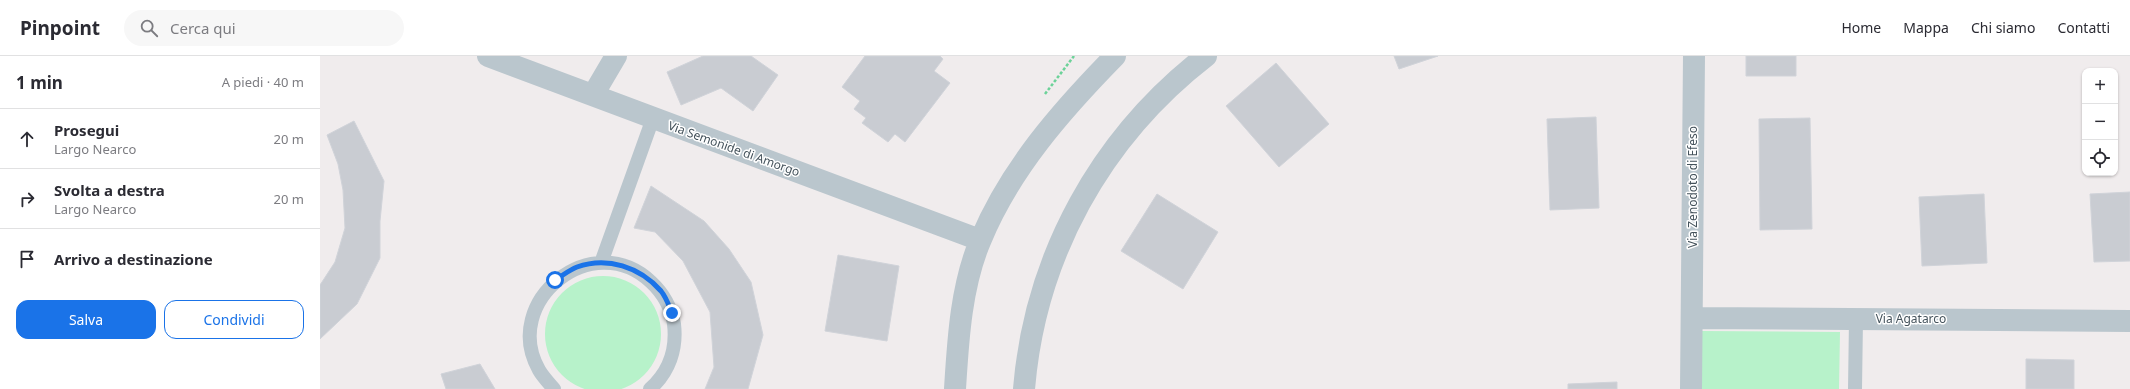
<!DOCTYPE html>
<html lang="it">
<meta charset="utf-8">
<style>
:root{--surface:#fff;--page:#f7f7f7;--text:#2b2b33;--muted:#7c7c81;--line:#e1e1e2;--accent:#1a73e8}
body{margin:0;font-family:"Noto Sans",sans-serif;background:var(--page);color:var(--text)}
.controls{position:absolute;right:12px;top:12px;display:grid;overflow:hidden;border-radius:8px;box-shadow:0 1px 3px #0004}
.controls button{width:36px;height:36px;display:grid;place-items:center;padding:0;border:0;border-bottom:1px solid var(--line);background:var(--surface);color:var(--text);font:20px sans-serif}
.stop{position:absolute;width:12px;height:12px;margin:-9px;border:3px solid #1a73e8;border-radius:50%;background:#fff}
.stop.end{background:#1a73e8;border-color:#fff;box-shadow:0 1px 4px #0008}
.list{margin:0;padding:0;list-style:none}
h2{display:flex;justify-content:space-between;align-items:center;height:52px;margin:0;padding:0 16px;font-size:17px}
h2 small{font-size:13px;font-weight:400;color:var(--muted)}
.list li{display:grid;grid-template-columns:26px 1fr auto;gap:12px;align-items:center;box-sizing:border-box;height:60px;padding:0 16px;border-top:1px solid var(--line)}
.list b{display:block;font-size:15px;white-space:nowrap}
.list p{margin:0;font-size:13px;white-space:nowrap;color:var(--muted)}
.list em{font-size:13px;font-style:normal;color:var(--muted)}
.actions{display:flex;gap:8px;padding:12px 16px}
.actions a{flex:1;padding:9px 0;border:1px solid var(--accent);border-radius:12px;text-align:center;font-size:14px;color:var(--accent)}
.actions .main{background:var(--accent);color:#fff}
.icon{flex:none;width:22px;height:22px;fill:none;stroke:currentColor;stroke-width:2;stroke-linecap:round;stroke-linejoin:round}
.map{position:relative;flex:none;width:1810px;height:333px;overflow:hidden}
header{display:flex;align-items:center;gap:24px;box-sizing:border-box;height:56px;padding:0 20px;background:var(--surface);border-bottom:1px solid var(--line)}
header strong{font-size:19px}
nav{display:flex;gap:22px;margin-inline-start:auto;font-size:14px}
.search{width:280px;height:36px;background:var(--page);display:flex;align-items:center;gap:10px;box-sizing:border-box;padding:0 14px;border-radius:22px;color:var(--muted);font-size:15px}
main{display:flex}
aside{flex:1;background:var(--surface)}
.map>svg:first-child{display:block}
.green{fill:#b7f2ca}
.building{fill:#c9ccd2;stroke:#d0d3d9}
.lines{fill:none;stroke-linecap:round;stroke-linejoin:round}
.path{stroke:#6cd299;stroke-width:2.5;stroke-dasharray:3 2;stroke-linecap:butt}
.lane{stroke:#bac6cd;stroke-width:14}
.street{stroke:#bac6cd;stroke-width:22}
.route{stroke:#1a73e8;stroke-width:5}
.labels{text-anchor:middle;stroke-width:3;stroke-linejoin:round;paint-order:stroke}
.street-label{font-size:12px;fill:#44525b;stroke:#fff}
</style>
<header>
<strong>Pinpoint</strong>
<div class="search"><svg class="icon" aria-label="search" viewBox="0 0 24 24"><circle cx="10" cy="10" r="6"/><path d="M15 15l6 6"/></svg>Cerca qui</div>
<nav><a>Home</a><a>Mappa</a><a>Chi siamo</a><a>Contatti</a></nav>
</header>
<main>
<aside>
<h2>1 min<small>A piedi · 40 m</small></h2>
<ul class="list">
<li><svg class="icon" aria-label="ahead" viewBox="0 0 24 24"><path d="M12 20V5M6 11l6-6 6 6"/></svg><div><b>Prosegui</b><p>Largo Nearco</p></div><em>20 m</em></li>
<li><svg class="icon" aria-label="right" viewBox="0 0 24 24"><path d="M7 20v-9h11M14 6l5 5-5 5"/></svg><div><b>Svolta a destra</b><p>Largo Nearco</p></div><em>20 m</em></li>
<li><svg class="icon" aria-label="arrive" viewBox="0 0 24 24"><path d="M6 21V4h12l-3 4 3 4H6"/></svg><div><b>Arrivo a destinazione</b></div></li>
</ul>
<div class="actions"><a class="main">Salva</a><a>Condividi</a></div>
</aside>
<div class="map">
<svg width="1810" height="333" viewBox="0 0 1810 333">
<rect width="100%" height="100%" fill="#f0eced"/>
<!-- green -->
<path class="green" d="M225 278a58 58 0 1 1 116 0a58 58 0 1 1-116 0Z
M1380,275L1520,276L1519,333H1380Z"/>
<!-- building -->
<path class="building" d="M383,0H431L458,19L433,55L401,32L361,49L347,16Z
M545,0H620L623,3L614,15L630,27L585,86L575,78L568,86L542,67L546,62L534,53L540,45L522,31Z
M1074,0H1118L1079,13Z
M1426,0H1476V20H1426Z
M956,7L1009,68L959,111L906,50Z
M1276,61L1279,152L1230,154L1227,63Z
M1490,62L1492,173L1440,174L1439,63Z
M34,65L64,125L60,165V202L37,248L0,283V229L15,206L25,172L23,134L18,108L7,79Z
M331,130L384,165L409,193L431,226L443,279L428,333H385L394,311L390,256L363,205L335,176L314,172Z
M1810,136V205L1774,206L1770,138Z
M837,138L898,176L863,233L801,195Z
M1664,138L1667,207L1602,210L1599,141Z
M518,199L579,210L567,285L505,275Z
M1706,303L1754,304V333H1706Z
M160,308L175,333H126L121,318Z
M1297,326V333H1248V328Z"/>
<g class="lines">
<!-- path -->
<path class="path" d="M725,38L754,0"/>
<!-- lane -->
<path class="lane" d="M281,207L333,62
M234,333C229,327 223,321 219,314C180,245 273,171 331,226C344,238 351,251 354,268C357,293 349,316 330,333
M1535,333L1536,263"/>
<!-- street -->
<path class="street" d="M168,0L660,184
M273,39L296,0
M1372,262L1810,265
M635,333C638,284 641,229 661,183C690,113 742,54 795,0
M704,333C715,200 781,81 886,0
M1371,333L1374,0"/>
</g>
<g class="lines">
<!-- route -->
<path class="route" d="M235,224C242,220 249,214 257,211C287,200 320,211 341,235C346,241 349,250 352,257"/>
</g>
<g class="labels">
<!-- street labels -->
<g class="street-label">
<text transform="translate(414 93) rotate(20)" y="4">Via Semonide di Amorgo</text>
<text transform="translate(1373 131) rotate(-90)" y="4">Via Zenodoto di Efeso</text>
<text x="1591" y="267">Via Agatarco</text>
</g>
</g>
</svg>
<div class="controls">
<button>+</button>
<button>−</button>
<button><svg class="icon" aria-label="locate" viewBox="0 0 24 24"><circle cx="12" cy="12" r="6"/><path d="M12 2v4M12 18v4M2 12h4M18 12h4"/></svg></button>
</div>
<div class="stop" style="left:235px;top:224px"></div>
<div class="stop end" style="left:352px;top:257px"></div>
</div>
</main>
